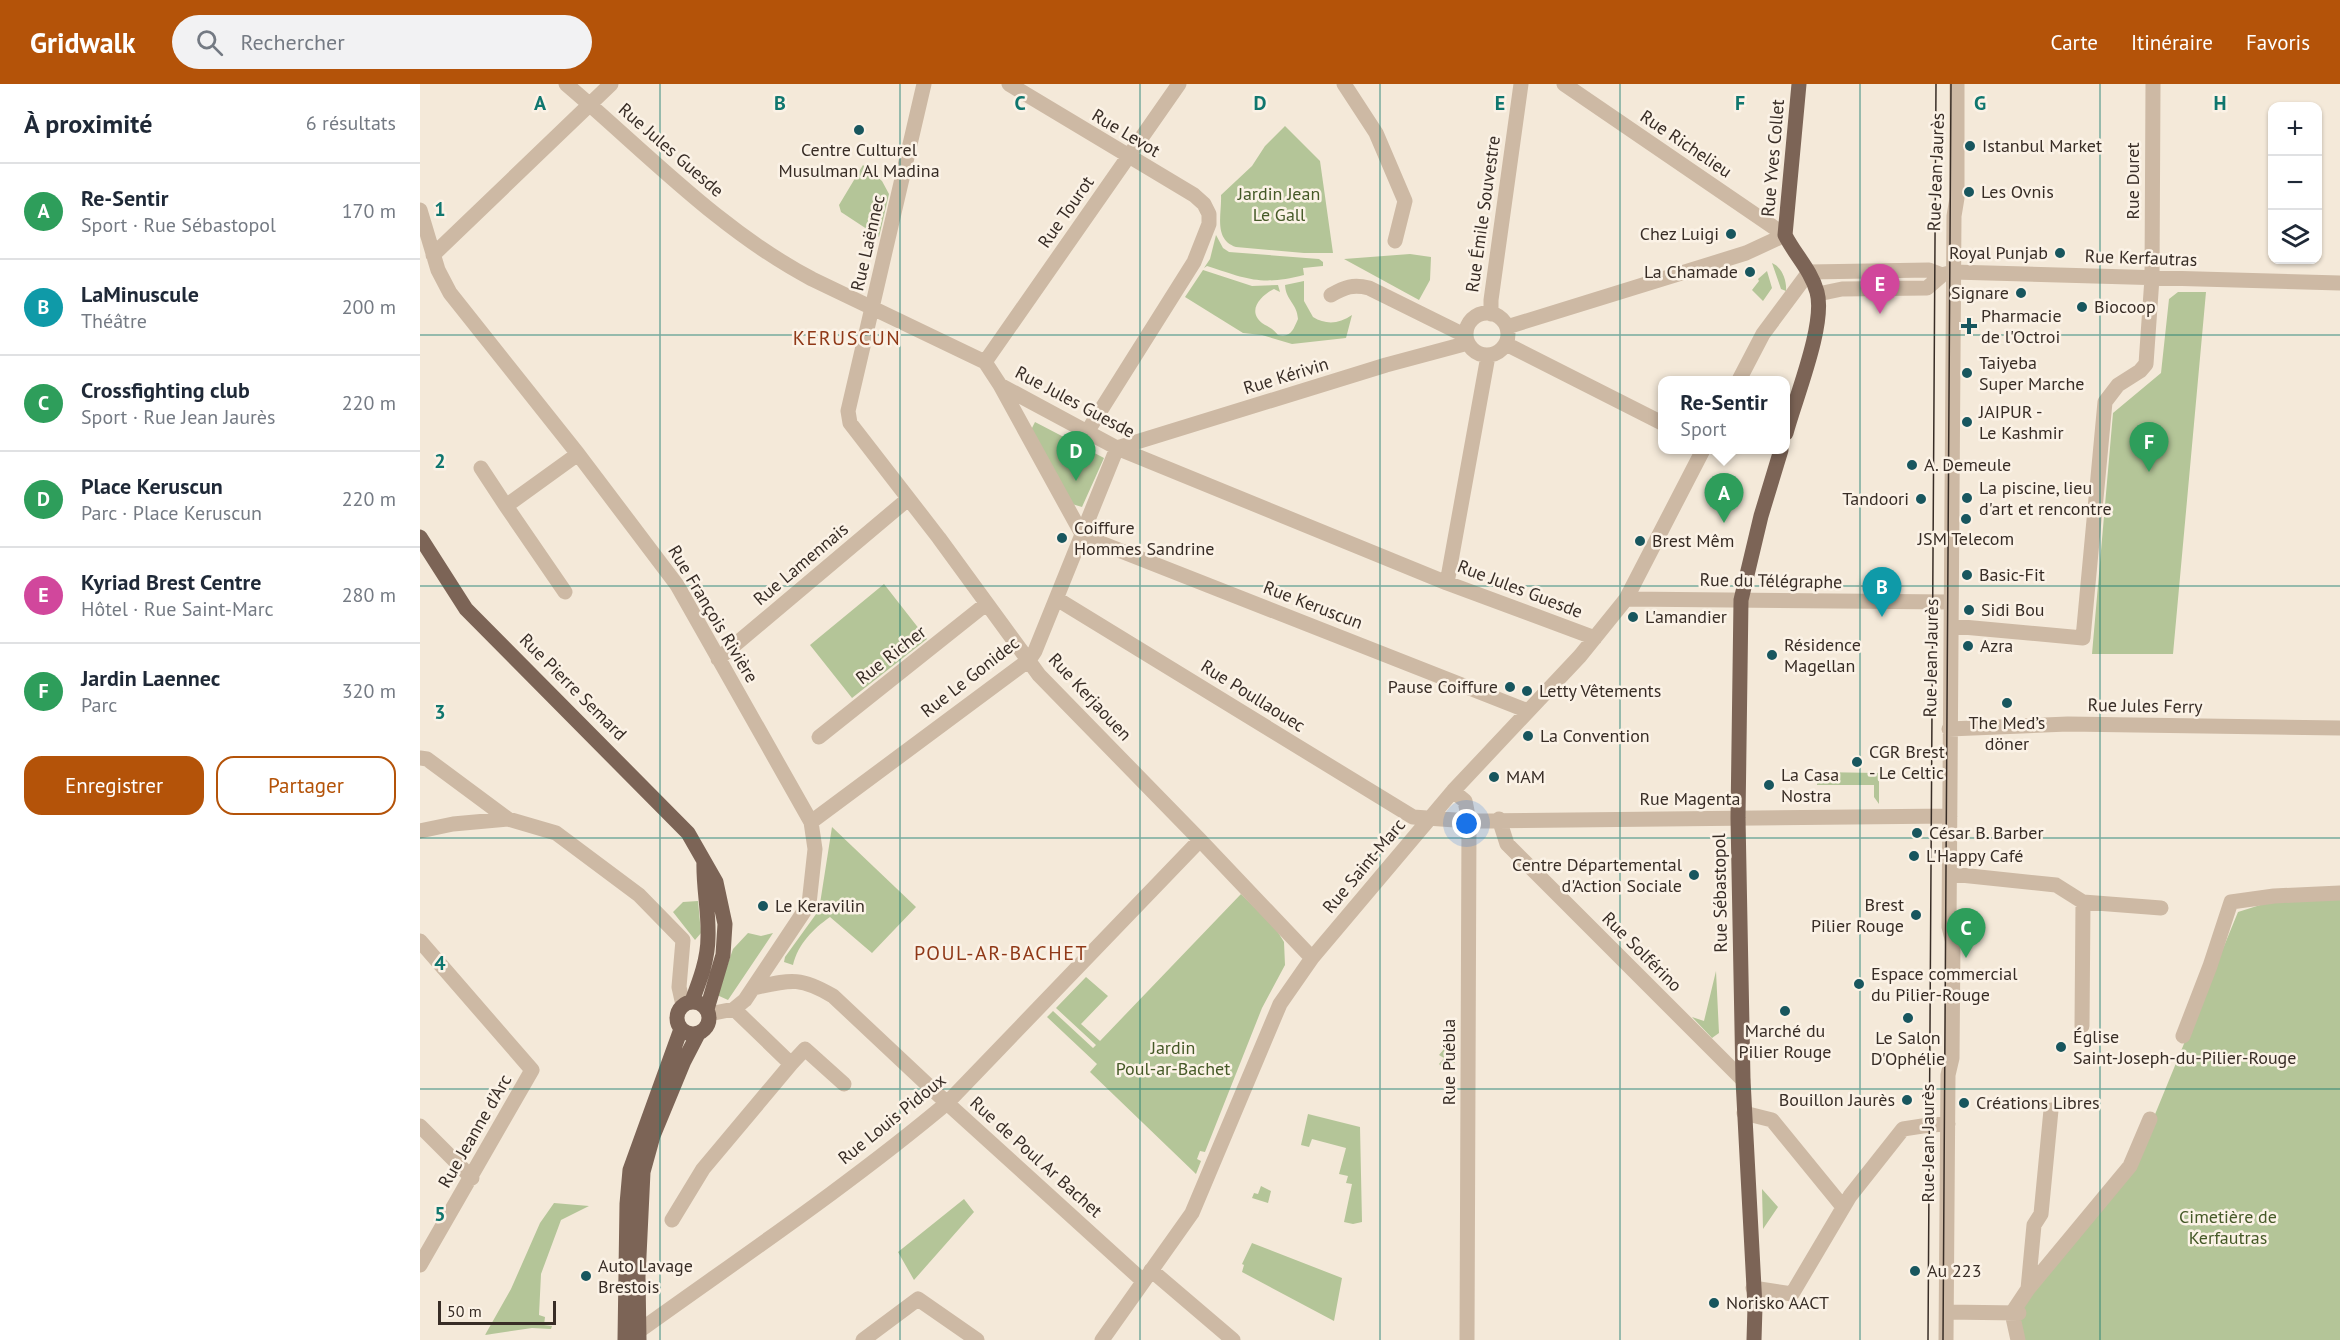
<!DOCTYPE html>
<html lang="fr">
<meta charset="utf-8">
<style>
:root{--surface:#fff;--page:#f2f2f3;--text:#1f2937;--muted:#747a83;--line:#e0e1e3;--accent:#b45309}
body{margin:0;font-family:"PT Sans",sans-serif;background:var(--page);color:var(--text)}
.controls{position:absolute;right:18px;top:18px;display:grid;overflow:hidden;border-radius:12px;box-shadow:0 2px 4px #0004}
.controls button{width:54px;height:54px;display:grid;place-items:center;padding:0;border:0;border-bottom:2px solid var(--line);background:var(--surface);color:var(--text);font:30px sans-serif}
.scale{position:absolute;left:18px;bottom:15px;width:118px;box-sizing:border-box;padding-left:6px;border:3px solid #382d26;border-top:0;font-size:16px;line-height:21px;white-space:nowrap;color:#382d26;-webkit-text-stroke:4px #fbf2e6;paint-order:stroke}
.you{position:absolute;left:1047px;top:740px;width:21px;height:21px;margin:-15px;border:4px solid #fff;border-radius:50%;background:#1a73e8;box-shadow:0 0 0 9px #1a73e833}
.badge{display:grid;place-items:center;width:39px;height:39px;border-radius:50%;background:var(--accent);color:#fff;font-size:20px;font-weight:700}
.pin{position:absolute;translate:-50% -50px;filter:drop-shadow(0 2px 3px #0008)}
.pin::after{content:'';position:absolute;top:32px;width:21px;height:18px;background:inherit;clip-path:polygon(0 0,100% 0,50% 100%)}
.popup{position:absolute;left:1238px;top:292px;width:132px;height:78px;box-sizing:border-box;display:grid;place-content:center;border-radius:12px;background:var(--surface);filter:drop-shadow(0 2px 4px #0005);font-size:20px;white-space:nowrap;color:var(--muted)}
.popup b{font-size:22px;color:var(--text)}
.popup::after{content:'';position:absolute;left:50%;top:100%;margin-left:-12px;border:12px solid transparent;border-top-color:var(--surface)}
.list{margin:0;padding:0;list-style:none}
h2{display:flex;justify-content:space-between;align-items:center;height:78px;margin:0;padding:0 24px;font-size:26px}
h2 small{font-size:20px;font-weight:400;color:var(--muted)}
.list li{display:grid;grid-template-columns:39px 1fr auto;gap:18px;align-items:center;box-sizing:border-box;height:96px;padding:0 24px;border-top:2px solid var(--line)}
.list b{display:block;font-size:22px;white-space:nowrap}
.list p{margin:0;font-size:20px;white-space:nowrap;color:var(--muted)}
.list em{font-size:20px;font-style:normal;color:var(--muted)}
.actions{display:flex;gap:12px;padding:18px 24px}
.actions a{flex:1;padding:14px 0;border:2px solid var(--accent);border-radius:18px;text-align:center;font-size:21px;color:var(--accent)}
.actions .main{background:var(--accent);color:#fff}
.icon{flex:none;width:33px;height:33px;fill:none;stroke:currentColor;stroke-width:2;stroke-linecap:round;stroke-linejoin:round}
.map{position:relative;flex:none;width:1920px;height:1256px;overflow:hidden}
header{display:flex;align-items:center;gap:36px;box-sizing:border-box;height:84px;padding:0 30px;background:var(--accent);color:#fff}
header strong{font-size:28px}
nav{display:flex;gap:33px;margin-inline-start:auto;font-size:21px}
.search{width:420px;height:54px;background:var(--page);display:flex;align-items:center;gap:15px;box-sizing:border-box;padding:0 21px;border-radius:33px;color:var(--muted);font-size:22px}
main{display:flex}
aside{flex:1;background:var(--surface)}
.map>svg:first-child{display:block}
.green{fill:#b4c598}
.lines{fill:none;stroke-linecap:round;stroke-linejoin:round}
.minor{stroke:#cdb9a4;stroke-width:15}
.major{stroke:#7c6456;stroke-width:15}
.tram{stroke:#382d26;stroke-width:1.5}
.grid{fill:none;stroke:#0f766e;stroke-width:1.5;stroke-opacity:0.55}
.poi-dot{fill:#18565e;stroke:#fbf2e6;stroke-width:2}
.labels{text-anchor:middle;stroke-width:5;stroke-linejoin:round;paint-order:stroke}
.street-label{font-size:18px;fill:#382d26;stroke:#fbf2e6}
.poi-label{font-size:18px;fill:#382d26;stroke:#fbf2e6;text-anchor:start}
.park-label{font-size:18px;fill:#455927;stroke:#fbf2e6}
.neighbourhood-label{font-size:20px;letter-spacing:1.5px;fill:#8f3817;stroke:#fbf2e6}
.grid-label{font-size:20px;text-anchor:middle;font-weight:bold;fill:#0f766e;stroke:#fbf2e6;stroke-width:5;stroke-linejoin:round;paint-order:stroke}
</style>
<header>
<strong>Gridwalk</strong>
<div class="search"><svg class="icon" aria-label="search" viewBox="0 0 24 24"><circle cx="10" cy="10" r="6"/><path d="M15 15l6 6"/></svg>Rechercher</div>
<nav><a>Carte</a><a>Itinéraire</a><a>Favoris</a></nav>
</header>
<main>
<aside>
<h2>À proximité<small>6 résultats</small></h2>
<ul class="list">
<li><span class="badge" style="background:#2e9e5b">A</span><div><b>Re-Sentir</b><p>Sport · Rue Sébastopol</p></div><em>170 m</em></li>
<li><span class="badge" style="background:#0f9aa8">B</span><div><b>LaMinuscule</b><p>Théâtre</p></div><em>200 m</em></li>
<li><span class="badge" style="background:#2e9e5b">C</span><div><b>Crossfighting club</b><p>Sport · Rue Jean Jaurès</p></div><em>220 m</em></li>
<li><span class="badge" style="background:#2e9e5b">D</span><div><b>Place Keruscun</b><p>Parc · Place Keruscun</p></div><em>220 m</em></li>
<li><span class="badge" style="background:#d1479c">E</span><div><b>Kyriad Brest Centre</b><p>Hôtel · Rue Saint-Marc</p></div><em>280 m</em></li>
<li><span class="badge" style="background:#2e9e5b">F</span><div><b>Jardin Laennec</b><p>Parc</p></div><em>320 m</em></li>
</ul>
<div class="actions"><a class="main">Enregistrer</a><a>Partager</a></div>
</aside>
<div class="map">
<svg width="1920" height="1256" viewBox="0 0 1920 1256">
<rect width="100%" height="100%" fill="#f4e9d9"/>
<!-- green -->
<path class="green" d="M865,42L900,77L913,169H884L816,163C793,155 802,130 801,111L832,82L845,62Z
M443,81L462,97L469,110L459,153L421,128L419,121Z
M796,151L803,164L809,168L899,175L903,178V182L883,184L884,191C841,202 827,195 787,182L784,184L790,175Z
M990,170L1011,173L1010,196L999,216L924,175Z
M1352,179C1362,183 1367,197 1366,207L1361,205Z
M783,186L832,202L858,201L860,208L854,205C842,211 826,226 842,239C848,243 853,244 858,251C871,254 873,246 878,235C877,219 866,217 865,201L884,197V217L893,233C906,241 919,240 932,231L926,254L872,260L842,251L823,249L765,213Z
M1347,187L1352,204L1343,217L1332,206L1339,197L1338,195Z
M1758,208H1786L1753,570H1672L1693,329L1741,289L1749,215Z
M615,338L684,374L662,423L652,420L611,346Z
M464,500L507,555L432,614L390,561Z
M1397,688L1459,689V720L1454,713V701H1397Z
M412,743L496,823L452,869L410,833C393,845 378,860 373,881L364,878L365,873L399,826Z
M821,810L856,845L864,858L865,881L842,924L785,1068L780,1067L777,1075L781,1077L776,1090L670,988L677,980L627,933L633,927L673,964L676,961L636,924L666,893L688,912L661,940L680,957Z
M1920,815V1256H1603L1598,1235L1600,1223L1713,1084L1818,828L1856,816Z
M278,817L281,849L275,856L253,828L263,818Z
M328,849L341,852L353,849L308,916L297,911L313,865Z
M1296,887L1299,949L1292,954L1272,933L1284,937Z
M1024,960H1035V979H1029L1024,985L1019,980L1024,974L1019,971L1024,965Z
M888,1030L940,1043L942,1138L933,1140L924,1138L932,1100L926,1099L928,1092L919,1090L926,1064L892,1055L889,1063L881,1061Z
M841,1102L851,1107L848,1119L832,1114L834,1109L838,1110Z
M1342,1105L1358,1123L1343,1145Z
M544,1115L554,1128L494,1196L478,1168Z
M134,1119L169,1122L141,1136L121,1190L119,1231L125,1233L124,1241L132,1242L131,1245L112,1244L65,1251L91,1205L120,1139Z
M832,1159L922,1194L914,1237L822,1188L824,1181L822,1180Z"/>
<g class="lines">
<!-- minor -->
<path class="minor" d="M146,0C226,68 299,146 392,195L565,278L580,301L697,364L1027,499L1175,554
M504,0L428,327L430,339L519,454L619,591L780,756L892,874
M589,0L774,111L784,120L789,130V140L774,178L667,348
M924,0L956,49L985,117L975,157
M1144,0L1365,151
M0,126L18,186L30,209L158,370L257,501L391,738L395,765L389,820L325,916L314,925L289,930
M13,171L191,0
M1398,210L1422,205L1507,204L1522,191L1533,188L1920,199
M911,211C925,203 933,200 949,204L1046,252
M1046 250a21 21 0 1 1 42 0a21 21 0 1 1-42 0Z
M1071,230V216L1101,0
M1087,243L1326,169L1365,151
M1086,260L1242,339
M565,278L759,0
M1319,296L1343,250L1389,188L1509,186L1522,191
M580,301L663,452L1108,627
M697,364L966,281L1048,259
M61,384L86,422L158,370
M86,422L145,508
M1027,499L1068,272
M637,515L993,733L1049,737L1530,732
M1206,515L1531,518
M1532,542L1663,554L1685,318L1698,301L1720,287L1726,280L1732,194L1733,0
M298,575L488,415
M1529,645L1648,640L1920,644
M399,653L566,520
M0,674L7,675L88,735
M1033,707L1045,717L1049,737L1047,1256
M1079,735L1087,760L1323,996
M391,738L609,576L615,567L697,364
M0,747L33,740L88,735L136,749L219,811L263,856L259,903L263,921
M1531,790L1636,801L1663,818L1741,824
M0,857L112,986L0,1181
M333,904C370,896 379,892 413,912L527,1019L723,1197
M1662,942L1663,818
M1763,952L1790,882L1811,818L1854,812L1920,809
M371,980L385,965L424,1000
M1324,1029L1352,1036L1423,1123
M0,1042L52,1094
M252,1136L283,1085L371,980L314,925
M731,1186L813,1256
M1333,1204L1372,1210L1430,1112L1483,1045L1509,1041L1528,1040
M1608,1205L1614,1141L1621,1130L1631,1026
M1527,1228L1599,1229
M209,1249L219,1247C322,1173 429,1101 527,1019L780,756
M443,1256L498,1215L557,1256
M682,1256L772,1129L860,920L892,874L1033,707L1160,572L1206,515L1283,366
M1526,1256L1528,991L1532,974L1533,859L1529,843L1534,132L1537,114V0
M1598,1256L1592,1229L1608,1205L1710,1082L1730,1035"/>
<!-- major -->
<path class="major" d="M1366,349C1375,315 1406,240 1397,208C1391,186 1375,171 1365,151L1379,0
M0,453L46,525L268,749L296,798L305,840L303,871L287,925
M272,917C280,896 288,875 288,853C289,827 283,802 284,777
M257 934a16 16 0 1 1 32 0a16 16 0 1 1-32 0Z
M205,1256L207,1120L210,1086L261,945
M219,1256L218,1193L223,1088L233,1052L264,977L278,950
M1334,1256L1335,1223L1323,996L1318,734L1321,516L1341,432L1361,366"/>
<!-- tram -->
<path class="tram" d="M1508,1256L1516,0
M1523,1256L1531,0"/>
</g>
<!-- grid -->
<path class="grid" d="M240,0V1256M480,0V1256M720,0V1256M960,0V1256M1200,0V1256M1440,0V1256M1680,0V1256M0,251H1920M0,502H1920M0,754H1920M0,1005H1920"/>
<!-- markers -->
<g class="poi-dot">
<circle cx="439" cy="46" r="6"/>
<circle cx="1550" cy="62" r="6"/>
<circle cx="1549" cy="108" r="6"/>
<circle cx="1311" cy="150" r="6"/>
<circle cx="1640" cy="169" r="6"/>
<circle cx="1330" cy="188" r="6"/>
<circle cx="1601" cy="209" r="6"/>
<circle cx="1662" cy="223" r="6"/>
<path d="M1546 233h6v6h6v6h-6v6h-6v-6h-6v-6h6z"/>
<circle cx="1547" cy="289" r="6"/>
<circle cx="1547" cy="338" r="6"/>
<circle cx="1492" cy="381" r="6"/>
<circle cx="1547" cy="414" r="6"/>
<circle cx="1501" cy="415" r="6"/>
<circle cx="1546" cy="435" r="6"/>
<circle cx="642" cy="454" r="6"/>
<circle cx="1220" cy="457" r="6"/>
<circle cx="1547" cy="491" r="6"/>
<circle cx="1549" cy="526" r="6"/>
<circle cx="1213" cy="533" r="6"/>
<circle cx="1548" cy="562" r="6"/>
<circle cx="1352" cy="571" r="6"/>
<circle cx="1090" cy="603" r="6"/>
<circle cx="1107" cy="607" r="6"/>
<circle cx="1587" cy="619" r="6"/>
<circle cx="1108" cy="652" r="6"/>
<circle cx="1437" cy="678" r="6"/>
<circle cx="1074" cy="693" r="6"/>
<circle cx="1349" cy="701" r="6"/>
<circle cx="1497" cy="749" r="6"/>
<circle cx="1494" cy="772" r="6"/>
<circle cx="1274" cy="791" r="6"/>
<circle cx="343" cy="822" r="6"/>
<circle cx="1496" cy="831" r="6"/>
<circle cx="1439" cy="900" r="6"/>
<circle cx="1365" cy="927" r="6"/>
<circle cx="1488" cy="934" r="6"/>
<circle cx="1641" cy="963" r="6"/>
<circle cx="1487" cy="1016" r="6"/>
<circle cx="1544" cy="1019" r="6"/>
<circle cx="1495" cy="1187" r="6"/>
<circle cx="166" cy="1192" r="6"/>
<circle cx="1294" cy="1219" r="6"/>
</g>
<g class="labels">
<!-- street labels -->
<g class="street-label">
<text transform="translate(706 49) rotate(31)" y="6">Rue Levot</text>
<text transform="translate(1266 60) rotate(34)" y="6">Rue Richelieu</text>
<text transform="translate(251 66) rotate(41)" y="6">Rue Jules Guesde</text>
<text transform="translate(1353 74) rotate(-85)" y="6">Rue Yves Collet</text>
<text transform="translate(1516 88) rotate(-88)" y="6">Rue Jean Jaurès</text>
<text transform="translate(1713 97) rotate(-90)" y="6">Rue Duret</text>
<text transform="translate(646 128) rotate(-55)" y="6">Rue Tourot</text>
<text transform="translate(1063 130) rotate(-82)" y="6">Rue Émile Souvestre</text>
<text transform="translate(448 159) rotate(-77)" y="6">Rue Laënnec</text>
<text transform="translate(1721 174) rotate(2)" y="6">Rue Kerfautras</text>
<text transform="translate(866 292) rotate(-17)" y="6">Rue Kérivin</text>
<text transform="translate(655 318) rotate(28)" y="6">Rue Jules Guesde</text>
<text transform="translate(381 480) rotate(-40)" y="6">Rue Lamennais</text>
<text transform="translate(1351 497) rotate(1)" y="6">Rue du Télégraphe</text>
<text transform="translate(1100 505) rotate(21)" y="6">Rue Jules Guesde</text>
<text transform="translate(893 521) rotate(21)" y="6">Rue Keruscun</text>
<text transform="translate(293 530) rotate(59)" y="6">Rue François Rivière</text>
<text transform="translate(471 571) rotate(-38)" y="6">Rue Richer</text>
<text transform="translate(1511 574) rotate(-89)" y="6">Rue Jean Jaurès</text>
<text transform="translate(550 593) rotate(-38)" y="6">Rue Le Gonidec</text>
<text transform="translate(153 603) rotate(45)" y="6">Rue Pierre Semard</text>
<text transform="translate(833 612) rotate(32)" y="6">Rue Poullaouec</text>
<text transform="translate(670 613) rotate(47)" y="6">Rue Kerjaouen</text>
<text transform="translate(1725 622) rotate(1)" y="6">Rue Jules Ferry</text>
<text x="1270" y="721">Rue Magenta</text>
<text transform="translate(944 782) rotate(-50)" y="6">Rue Saint-Marc</text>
<text transform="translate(1300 809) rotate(-91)" y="6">Rue Sébastopol</text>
<text transform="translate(1222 868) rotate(45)" y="6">Rue Solférino</text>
<text transform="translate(1029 978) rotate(-90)" y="6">Rue Puébla</text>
<text transform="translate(472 1035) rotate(-39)" y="6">Rue Louis Pidoux</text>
<text transform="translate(55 1047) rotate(-60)" y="6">Rue Jeanne d'Arc</text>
<text transform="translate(1508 1059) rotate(-90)" y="6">Rue Jean Jaurès</text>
<text transform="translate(616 1073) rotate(42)" y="6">Rue de Poul Ar Bachet</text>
</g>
<!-- poi labels -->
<g class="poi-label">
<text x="1562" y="68">Istanbul Market</text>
<text x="439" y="72" text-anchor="middle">Centre Culturel<tspan x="439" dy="21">Musulman Al Madina</tspan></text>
<text x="1561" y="114">Les Ovnis</text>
<text x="1299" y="156" text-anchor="end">Chez Luigi</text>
<text x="1628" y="175" text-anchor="end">Royal Punjab</text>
<text x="1318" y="194" text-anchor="end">La Chamade</text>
<text x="1589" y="215" text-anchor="end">Signare</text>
<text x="1674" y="229">Biocoop</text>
<text x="1561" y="238">Pharmacie<tspan x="1561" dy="21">de l'Octroi</tspan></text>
<text x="1559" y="285">Taiyeba<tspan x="1559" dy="21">Super Marche</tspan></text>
<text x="1559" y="334">JAIPUR -<tspan x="1559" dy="21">Le Kashmir</tspan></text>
<text x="1504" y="387">A. Demeule</text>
<text x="1559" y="410">La piscine, lieu<tspan x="1559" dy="21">d'art et rencontre</tspan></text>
<text x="1489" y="421" text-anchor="end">Tandoori</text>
<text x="654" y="450">Coiffure<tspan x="654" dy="21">Hommes Sandrine</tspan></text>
<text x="1546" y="461" text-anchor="middle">JSM Telecom</text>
<text x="1232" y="463">Brest Mêm</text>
<text x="1559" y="497">Basic-Fit</text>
<text x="1561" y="532">Sidi Bou</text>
<text x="1225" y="539">L'amandier</text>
<text x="1364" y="567">Résidence<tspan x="1364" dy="21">Magellan</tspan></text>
<text x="1560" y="568">Azra</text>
<text x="1078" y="609" text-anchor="end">Pause Coiffure</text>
<text x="1119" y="613">Letty Vêtements</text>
<text x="1587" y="645" text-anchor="middle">The Med’s<tspan x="1587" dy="21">döner</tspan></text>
<text x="1120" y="658">La Convention</text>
<text x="1449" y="674">CGR Brest<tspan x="1449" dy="21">- Le Celtic</tspan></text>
<text x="1361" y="697">La Casa<tspan x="1361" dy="21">Nostra</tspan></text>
<text x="1086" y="699">MAM</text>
<text x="1509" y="755">César B. Barber</text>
<text x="1506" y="778">L'Happy Café</text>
<text x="1262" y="787" text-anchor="end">Centre Départemental<tspan x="1262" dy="21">d'Action Sociale</tspan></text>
<text x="1484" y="827" text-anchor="end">Brest<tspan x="1484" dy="21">Pilier Rouge</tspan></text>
<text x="355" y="828">Le Keravilin</text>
<text x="1451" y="896">Espace commercial<tspan x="1451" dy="21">du Pilier-Rouge</tspan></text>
<text x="1365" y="953" text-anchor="middle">Marché du<tspan x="1365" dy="21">Pilier Rouge</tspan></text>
<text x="1653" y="959">Église<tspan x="1653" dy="21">Saint-Joseph-du-Pilier-Rouge</tspan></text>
<text x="1488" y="960" text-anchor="middle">Le Salon<tspan x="1488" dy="21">D'Ophélie</tspan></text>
<text x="1475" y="1022" text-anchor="end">Bouillon Jaurès</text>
<text x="1556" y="1025">Créations Libres</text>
<text x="178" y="1188">Auto Lavage<tspan x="178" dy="21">Brestois</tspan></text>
<text x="1507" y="1193">Au 223</text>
<text x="1306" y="1225">Norisko AACT</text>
</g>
<!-- park labels -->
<g class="park-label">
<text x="859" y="116">Jardin Jean<tspan x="859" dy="21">Le Gall</tspan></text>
<text x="753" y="970">Jardin<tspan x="753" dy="21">Poul-ar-Bachet</tspan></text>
<text x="1808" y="1139">Cimetière de<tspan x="1808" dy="21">Kerfautras</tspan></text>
</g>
<!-- neighbourhood labels -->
<g class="neighbourhood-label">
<text x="427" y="261">KERUSCUN</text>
<text x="581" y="876">POUL-AR-BACHET</text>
</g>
</g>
<g class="grid-label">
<text x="120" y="26">A</text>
<text x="360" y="26">B</text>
<text x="600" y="26">C</text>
<text x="840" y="26">D</text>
<text x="1080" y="26">E</text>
<text x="1320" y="26">F</text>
<text x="1560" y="26">G</text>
<text x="1800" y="26">H</text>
<text x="20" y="132">1</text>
<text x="20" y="384">2</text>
<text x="20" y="635">3</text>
<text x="20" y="886">4</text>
<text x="20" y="1137">5</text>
</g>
</svg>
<div class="controls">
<button>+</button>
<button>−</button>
<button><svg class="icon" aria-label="layers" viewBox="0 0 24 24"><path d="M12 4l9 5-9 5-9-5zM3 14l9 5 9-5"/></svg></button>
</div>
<div class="scale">50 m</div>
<div class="you"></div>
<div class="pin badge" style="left:1304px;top:439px;background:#2e9e5b">A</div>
<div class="popup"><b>Re-Sentir</b>Sport</div>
<div class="pin badge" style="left:1462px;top:533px;background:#0f9aa8">B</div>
<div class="pin badge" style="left:1546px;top:874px;background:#2e9e5b">C</div>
<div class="pin badge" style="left:656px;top:397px;background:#2e9e5b">D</div>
<div class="pin badge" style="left:1460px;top:230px;background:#d1479c">E</div>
<div class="pin badge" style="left:1729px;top:388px;background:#2e9e5b">F</div>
</div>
</main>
